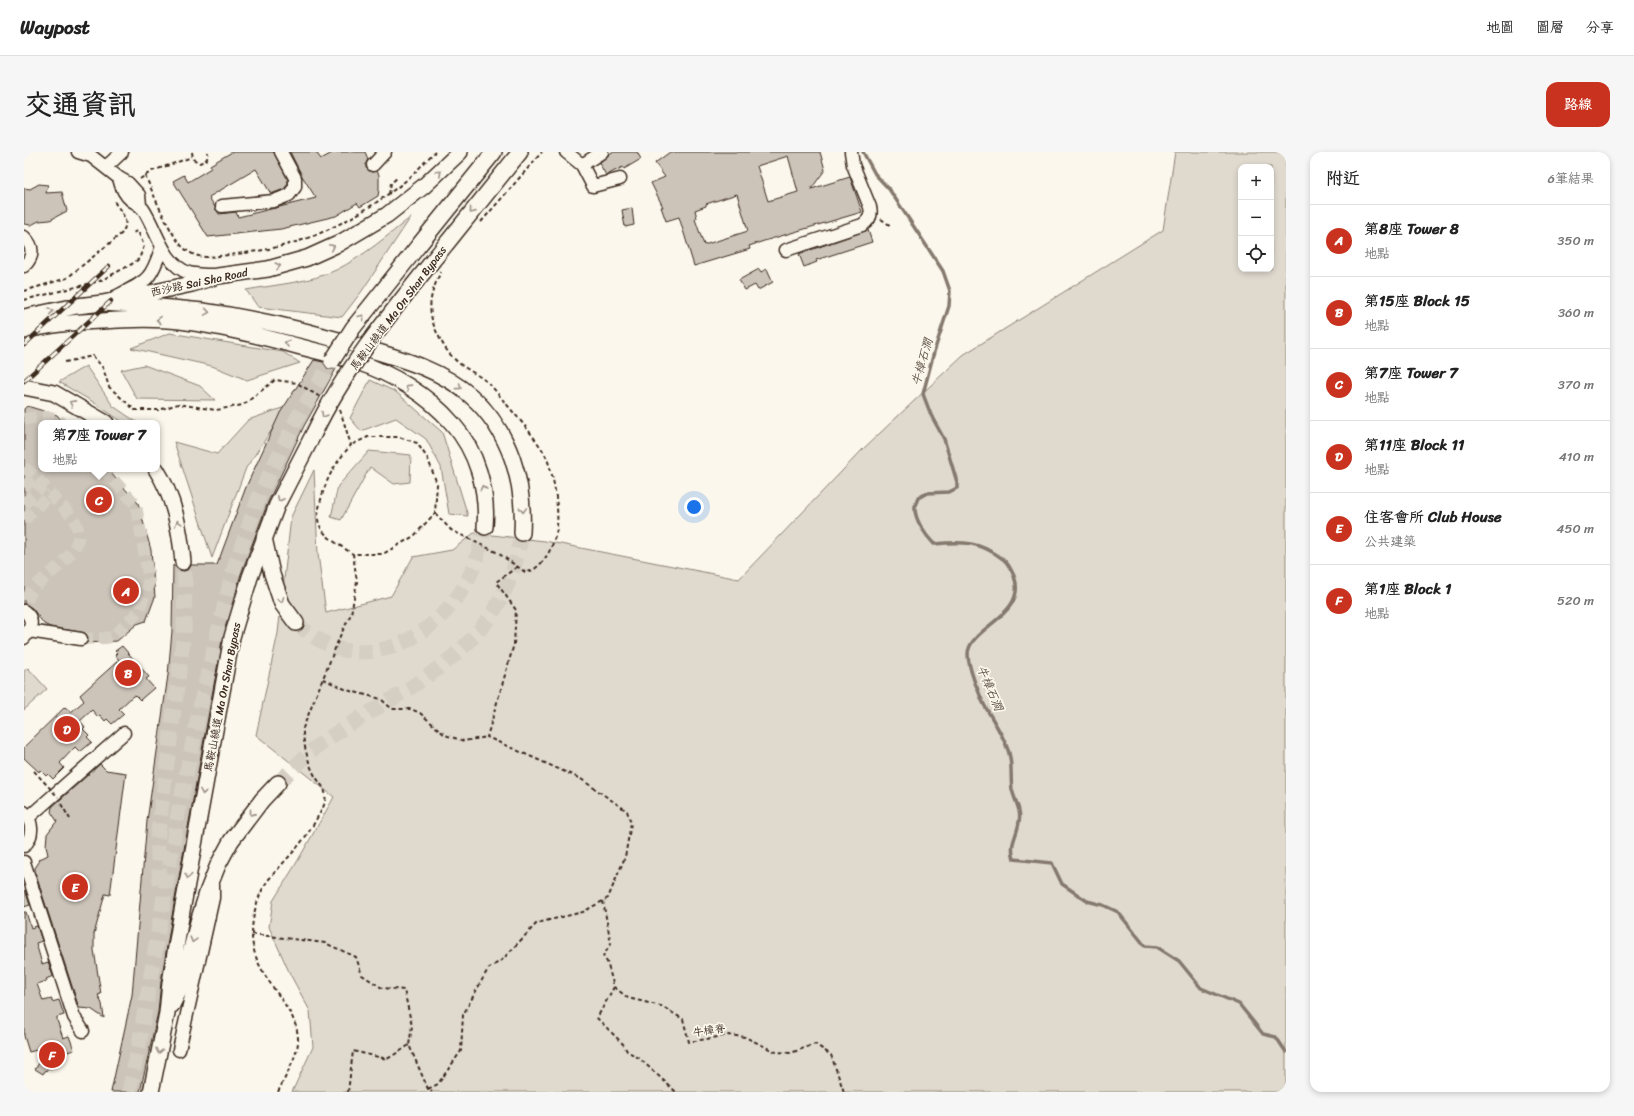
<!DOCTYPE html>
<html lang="zh-TW">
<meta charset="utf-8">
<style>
:root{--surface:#fff;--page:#f6f6f6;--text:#222;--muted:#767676;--line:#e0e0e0;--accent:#c8321e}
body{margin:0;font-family:Sriracha,"LXGW WenKai TC",sans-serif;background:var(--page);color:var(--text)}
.controls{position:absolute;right:12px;top:12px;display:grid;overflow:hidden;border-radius:8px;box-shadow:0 2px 6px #0003}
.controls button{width:36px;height:36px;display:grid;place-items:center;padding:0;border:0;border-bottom:1px solid var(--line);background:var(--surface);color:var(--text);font:20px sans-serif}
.you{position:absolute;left:670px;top:355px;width:14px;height:14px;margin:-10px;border:3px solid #fff;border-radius:50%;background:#1a73e8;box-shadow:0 0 0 6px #1a73e833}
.badge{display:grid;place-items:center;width:26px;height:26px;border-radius:50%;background:var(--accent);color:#fff;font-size:13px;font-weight:700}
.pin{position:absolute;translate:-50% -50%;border:2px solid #fff;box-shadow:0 1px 4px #0006}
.popup{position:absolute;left:14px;top:268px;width:122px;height:52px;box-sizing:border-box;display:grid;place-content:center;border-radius:8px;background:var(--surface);filter:drop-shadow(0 1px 3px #0005);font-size:13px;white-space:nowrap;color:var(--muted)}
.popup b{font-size:15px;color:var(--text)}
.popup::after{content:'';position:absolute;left:50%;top:100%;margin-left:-8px;border:8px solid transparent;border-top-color:var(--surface)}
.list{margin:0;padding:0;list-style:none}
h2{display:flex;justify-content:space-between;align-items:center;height:52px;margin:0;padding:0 16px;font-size:17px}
h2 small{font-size:13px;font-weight:400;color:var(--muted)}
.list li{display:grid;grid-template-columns:26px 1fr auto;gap:12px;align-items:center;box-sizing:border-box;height:72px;padding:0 16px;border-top:1px solid var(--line)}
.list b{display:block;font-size:15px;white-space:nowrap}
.list p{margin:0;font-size:13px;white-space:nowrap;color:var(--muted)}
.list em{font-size:13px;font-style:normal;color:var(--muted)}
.icon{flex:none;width:22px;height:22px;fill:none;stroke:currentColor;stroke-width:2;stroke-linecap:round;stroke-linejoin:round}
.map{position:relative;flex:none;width:1262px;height:940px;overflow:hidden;border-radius:12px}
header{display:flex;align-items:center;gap:24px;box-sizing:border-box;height:56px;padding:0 20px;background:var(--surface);border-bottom:1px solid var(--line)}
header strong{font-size:19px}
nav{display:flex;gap:22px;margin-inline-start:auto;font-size:14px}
.intro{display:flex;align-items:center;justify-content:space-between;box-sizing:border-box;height:96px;padding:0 24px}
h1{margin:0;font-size:28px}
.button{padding:10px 18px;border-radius:12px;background:var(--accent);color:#fff;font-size:14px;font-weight:700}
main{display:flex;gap:24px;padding:0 24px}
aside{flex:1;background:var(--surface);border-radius:12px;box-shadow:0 2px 6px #0003}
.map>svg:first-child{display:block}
.green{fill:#dfd9ce;stroke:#8d8276;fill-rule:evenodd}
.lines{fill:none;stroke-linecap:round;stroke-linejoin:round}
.stream{stroke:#85796d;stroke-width:3.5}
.building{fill:#ccc4b9;stroke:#3b2a1e;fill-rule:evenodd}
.minor-tunnel{stroke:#d5cec3;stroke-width:12;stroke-dasharray:12 6;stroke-linecap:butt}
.major-tunnel{stroke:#d5cec3;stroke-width:15;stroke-dasharray:15 8;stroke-linecap:butt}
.minor-casing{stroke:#3b2a1e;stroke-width:15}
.major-casing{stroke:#3b2a1e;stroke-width:18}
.path{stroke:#3b2a1e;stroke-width:2;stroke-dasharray:4 3;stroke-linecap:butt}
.minor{stroke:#fbf7ec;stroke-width:12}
.major{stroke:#fbf7ec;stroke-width:15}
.rail-casing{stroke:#3b2a1e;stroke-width:4.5}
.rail{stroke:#fbf7ec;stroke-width:3;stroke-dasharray:9;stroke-linecap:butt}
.major-bridge-casing{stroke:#3b2a1e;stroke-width:18;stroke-linecap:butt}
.path-bridge{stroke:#3b2a1e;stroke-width:2;stroke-dasharray:4 3;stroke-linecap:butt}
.major-bridge{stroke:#fbf7ec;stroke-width:15}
.oneway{stroke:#9b9085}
.labels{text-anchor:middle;stroke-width:3.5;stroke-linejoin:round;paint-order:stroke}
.street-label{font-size:11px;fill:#3b2a1e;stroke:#fbf7ec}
.water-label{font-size:12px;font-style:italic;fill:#605246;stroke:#fbf7ec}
</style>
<header>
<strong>Waypost</strong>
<nav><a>地圖</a><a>圖層</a><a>分享</a></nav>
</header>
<div class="intro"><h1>交通資訊</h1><a class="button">路線</a></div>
<main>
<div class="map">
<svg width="1262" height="940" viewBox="0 0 1262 940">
<rect width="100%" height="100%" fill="#fbf7ec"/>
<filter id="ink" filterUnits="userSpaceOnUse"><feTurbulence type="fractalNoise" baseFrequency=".025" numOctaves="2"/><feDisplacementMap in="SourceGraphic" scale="8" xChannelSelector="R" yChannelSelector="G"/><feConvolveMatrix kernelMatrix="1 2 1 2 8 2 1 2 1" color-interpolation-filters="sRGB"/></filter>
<g filter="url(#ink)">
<!-- green -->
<path class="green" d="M1151,0H1262V940H268L289,895L286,859L266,822L245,775L249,749L273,710L310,645L232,583L254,481L267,365L290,318L294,402L302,461L367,444L389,405L428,398L450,381L521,389L715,427L839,297L939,203L1139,78ZM1217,15H1247V117H1217Z
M387,65L338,139L318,165L234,155L222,138C249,133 288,130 312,118C340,104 363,84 387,65Z
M146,181L259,200L276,211L223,228L188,214L107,196Z
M120,213L176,234L191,248L113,247L97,218Z
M62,214L89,254L114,271H100L69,250L35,230Z
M346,228L372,240L418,280L444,364L425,362L417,315L402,287L372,266L337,279L326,266Z
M264,254L222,316L188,406L150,290L193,302L224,268Z
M345,299L387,303L386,330L370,332L346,315L317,368L307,365L314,334Z
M4,516L23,537L0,558V519Z"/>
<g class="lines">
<!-- stream -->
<path class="stream" d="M839,0L851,22L865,37L919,119L926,139L925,154L910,200L899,242L907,263L920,287L933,330V336L925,340L903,341L894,346C893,349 891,353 891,355C890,367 902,384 910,392C938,389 955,389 979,407C984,411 987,417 990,424C1005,463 944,476 944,502C944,512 948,522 951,531C955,539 957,548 962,556C970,570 979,583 984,598C989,611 986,624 988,637C990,648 998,658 995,670C993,685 985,691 990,707L1028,711L1038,732L1063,749L1079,753L1094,760L1121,794L1133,795L1155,809L1177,836L1215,852L1239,882L1252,885L1262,900"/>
</g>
<!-- building -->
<path class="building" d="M208,0H250L264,28V32L260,37L247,42L232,17L185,45L195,62L212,60L214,65L292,46L278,24L266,0H292L297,7L310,0H341L344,7L342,11V16L347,20L353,19L355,23V38L354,44L336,55L333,51L312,64L257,77L184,85L149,29L160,23L164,30L187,16L186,13Z
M588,0H613L617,7L600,17L599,15L582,23L575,11Z
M646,0H796L801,18L787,37L826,25L838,60L740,89L725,94L726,97L670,114L655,65L642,69L637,55H639L627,31L641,25L631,11ZM764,4L774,40L744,49L733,14ZM713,42L724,79L680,93L671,67L673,66L671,58L682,54V52Z
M15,32L24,33L22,41L38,40L43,59L26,68L15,69L7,73L0,72V36L6,37Z
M608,56L610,73L601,75L598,58Z
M844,78L848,90L792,108L793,110L780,115L775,102Z
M735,117L737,120L743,117L749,130L734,138L731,133L721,138L715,128Z
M290,208L299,210L304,217H312L280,274L244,350L217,422L199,483L149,758L137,830L134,860L116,940H87L108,843L123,669L144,523L148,479L149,413L155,418L160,419L165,417L167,413H193L222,335L256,261Z
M3,254L33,263L40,271H17V317H83L114,351L127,398L131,445L122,469L113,472L93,489L64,491V485L61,481L26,475L20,472L8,456L0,452V257Z
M98,494L125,525L122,527L130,536L116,548L111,543L109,544L95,557L100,562L88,572L83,567L81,569L76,563L74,565L68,558L56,569L61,575L59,577L65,583L63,585L68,590L56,600L51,595L36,611L40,616L29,627L24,622L22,624L16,618L15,620L0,606V595L41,555L47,560L60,549L56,543L95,508L91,503L93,501L91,499Z
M76,612L82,618L102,621L86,743L81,742L70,782V798L77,842L74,843L78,852L80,866L67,857L55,856L11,720V716L15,710L14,708L24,703L22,694L23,682L33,669L27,660L28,655Z
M1,738L6,753L0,755V739Z
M0,760H2L7,776L13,774L18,789L12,791L18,812L24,810L29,824L22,827L23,829L13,832L19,849L28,847V850L35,848L40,863L33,865V868L39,886L45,884L50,898L43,900V902L39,904L40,905L34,907L35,909L29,911L30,915L21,919L19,922L11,917L16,910L13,898L5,900L0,884Z"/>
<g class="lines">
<!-- minor-tunnel -->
<path class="minor-tunnel" d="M0,267C11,265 29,262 38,271
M0,316C12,322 25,340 34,350C41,357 50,365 53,374C63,402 20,421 7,440C4,444 3,450 1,455
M0,335L11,325
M0,352L18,334
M0,368L27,342
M57,487L81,486L87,485L96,478L115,459L125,429L112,353L80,317"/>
<!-- major-tunnel -->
<path class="major-tunnel" d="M272,471C285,482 299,492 316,497C366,510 415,476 440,435C451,416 456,396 461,375
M254,631L285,601L300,589C323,574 346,560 370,546C439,503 484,466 498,381
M136,732L133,689L160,481L161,424L159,410
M105,940L116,887L154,662L179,541L209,419L235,344L272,268L308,209"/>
<defs>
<path id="minor" d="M54,0L67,4L95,26L104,31L115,43L116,53
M542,0L558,13L578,0
M349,13L361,0
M558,13L569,34L596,27
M82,15L98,0
M95,26C97,35 100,42 107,48C111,51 115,52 119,57C133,78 139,112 165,121C173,123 182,123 190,123
M198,54L250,49L265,43L271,35V26L257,0
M0,85C10,94 10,105 0,114
M762,98L838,73C845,69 848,63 846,55L829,13L827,0
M91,145C123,129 127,129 138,94
M0,459C11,467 7,477 0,486
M5,479L57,487
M0,660C9,670 10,684 0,694
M5,665L100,581
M0,710L50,865L59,879
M155,898L189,746V733"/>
<path id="major" d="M423,91L496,0
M395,93L470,0
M79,151C112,153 146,155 179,159C235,167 290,180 344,197C381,208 417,218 447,244C486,279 501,330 498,381
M0,165L53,154L79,151L168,132L194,124L244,117L283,106L314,92L363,63L400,34L436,0
M0,179C25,172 52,170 78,169C104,167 130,166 156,169C197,174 237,184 277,195C296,200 314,204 333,210C367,221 404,243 428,271C453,299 464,338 461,375
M0,235L30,241L82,271
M132,317C150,345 156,377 159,410
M240,386L248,422L258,452L272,471
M148,853L158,833L174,770L184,738L194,713L207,689L238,648L254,631
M127,940L143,861L146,831L158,759L208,485L226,425L253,353L290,281"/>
</defs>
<!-- minor casing -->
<use href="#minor" class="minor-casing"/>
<!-- major casing -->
<use href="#major" class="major-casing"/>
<!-- path -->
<path class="path" d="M168,0L169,7L176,11L183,7L184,0
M121,23C129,41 147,86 161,97C168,103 175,105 184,105C209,103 241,99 265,92C306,81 353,53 385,26C394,18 402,8 411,0
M116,27L128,19L168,5
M365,42L367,31L373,26
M857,67L867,74
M457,70L518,0
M0,139L43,126L97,82C107,70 98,61 91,51L92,48
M0,148L76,129L108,112L115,107L120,94L114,79L108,81
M41,210L69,204L79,216L85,235L111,258H135L154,252L192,258L219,253L251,228L273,231L296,245
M316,258L327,293C309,314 301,328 295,356C294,361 293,369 296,374C300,385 320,396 329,402
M411,361L427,378L474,401L501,420C513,420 523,405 528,394C530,387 533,381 533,374C535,355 529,315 519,299C509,283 496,268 484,254C477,246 470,236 462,229C454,223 444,218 436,212C426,204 420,195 414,183C402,159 405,143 417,120
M299,527L323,538L357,547L368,557H387L396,561L421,583L440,589L463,585
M37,652L46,667
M579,749L587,792L579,804L583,810L590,835L573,866L599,892L603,899L615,906L652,940
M228,782L301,791L332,805L338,823L358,836L380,838L388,874L385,893L404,937L408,940
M590,835L604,846L637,854L659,867L665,890L705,883L721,885L752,900L767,901L791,892L807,903L820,940
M404,937L414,932L437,899L439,863L464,817L478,808L513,771L559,760L584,746L601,705L607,671L603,659L557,627L463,585L490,492L492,458L472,430L493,415
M254,940C260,927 275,902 274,887C273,850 227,826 228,781C228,764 234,741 245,727C262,707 279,692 292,668C295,662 300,656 301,649C304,636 294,631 289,620C284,610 278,587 279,576L316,484L327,462L333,430L329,402H359L390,384L411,361L413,332L404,307L393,291L375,285H344L327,293
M324,940L329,899L363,907L378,898L385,893"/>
<!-- minor -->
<use href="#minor" class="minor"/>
<!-- major -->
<use href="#major" class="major"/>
<defs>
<path id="rail" d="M0,193L85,114
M0,229L87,149"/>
</defs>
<!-- rail casing -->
<use href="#rail" class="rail-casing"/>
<!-- rail -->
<use href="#rail" class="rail"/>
<defs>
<path id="major-bridge" d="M308,209L329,176L395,93
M290,281C323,212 375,151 423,91"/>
</defs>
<!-- major-bridge casing -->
<use href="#major-bridge" class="major-bridge-casing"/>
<!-- path-bridge -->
<path class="path-bridge" d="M10,619L34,645"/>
<!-- major-bridge -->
<use href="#major-bridge" class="major-bridge"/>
</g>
<!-- one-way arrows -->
<defs><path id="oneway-chevron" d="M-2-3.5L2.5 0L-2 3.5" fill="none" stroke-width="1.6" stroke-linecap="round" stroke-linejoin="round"/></defs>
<g class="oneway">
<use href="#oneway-chevron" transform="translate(415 21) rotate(-43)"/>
<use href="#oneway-chevron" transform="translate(448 59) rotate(129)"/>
<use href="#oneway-chevron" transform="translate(308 95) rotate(-26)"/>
<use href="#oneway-chevron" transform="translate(254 114) rotate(-14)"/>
<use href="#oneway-chevron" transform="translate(27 159) rotate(-11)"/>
<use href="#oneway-chevron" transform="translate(183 160) rotate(9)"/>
<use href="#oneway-chevron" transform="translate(338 165) rotate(-52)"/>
<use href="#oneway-chevron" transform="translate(135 168) rotate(-178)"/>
<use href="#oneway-chevron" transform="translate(263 191) rotate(-165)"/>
<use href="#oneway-chevron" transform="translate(384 235) rotate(-147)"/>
<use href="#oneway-chevron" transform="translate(435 235) rotate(37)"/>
<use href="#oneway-chevron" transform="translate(48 251) rotate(-151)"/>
<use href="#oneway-chevron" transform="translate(300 263) rotate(120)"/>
<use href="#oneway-chevron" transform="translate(459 336) rotate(-102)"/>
<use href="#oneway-chevron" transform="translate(256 347) rotate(116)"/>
<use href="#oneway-chevron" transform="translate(499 358) rotate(88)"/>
<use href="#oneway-chevron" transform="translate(154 371) rotate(-105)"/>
<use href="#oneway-chevron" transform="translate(257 448) rotate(69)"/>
<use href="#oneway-chevron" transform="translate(179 640) rotate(100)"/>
<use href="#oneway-chevron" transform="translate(228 661) rotate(129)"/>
<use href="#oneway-chevron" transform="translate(164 724) rotate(100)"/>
<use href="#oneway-chevron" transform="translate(169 788) rotate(106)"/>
<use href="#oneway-chevron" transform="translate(135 899) rotate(102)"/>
</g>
</g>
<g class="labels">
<!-- street labels -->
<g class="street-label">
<text transform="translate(175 130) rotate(-12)" y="4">西沙路 Sai Sha Road</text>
<text transform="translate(374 156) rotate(-53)" y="4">馬鞍山繞道 Ma On Shan Bypass</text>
<text transform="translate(198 545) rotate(-79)" y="4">馬鞍山繞道 Ma On Shan Bypass</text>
<text transform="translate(685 878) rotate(-8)" y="4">牛樟脊</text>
</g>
<!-- water labels -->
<g class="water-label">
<text transform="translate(898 210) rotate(-74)" y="4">牛樟石澗</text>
<text transform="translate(966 536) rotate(67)" y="4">牛樟石澗</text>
</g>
</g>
</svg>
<div class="controls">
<button>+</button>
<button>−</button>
<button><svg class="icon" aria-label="locate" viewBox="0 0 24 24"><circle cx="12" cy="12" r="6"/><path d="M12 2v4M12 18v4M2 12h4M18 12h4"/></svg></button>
</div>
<div class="you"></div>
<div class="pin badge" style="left:102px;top:439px">A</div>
<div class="pin badge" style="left:104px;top:521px">B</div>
<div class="pin badge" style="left:75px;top:348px">C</div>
<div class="popup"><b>第7座 Tower 7</b>地點</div>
<div class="pin badge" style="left:43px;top:577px">D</div>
<div class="pin badge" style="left:51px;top:735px">E</div>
<div class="pin badge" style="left:28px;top:903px">F</div>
</div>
<aside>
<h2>附近<small>6筆結果</small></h2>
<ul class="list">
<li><span class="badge">A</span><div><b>第8座 Tower 8</b><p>地點</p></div><em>350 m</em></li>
<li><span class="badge">B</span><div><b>第15座 Block 15</b><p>地點</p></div><em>360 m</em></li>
<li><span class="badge">C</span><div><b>第7座 Tower 7</b><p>地點</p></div><em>370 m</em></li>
<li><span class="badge">D</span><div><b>第11座 Block 11</b><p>地點</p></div><em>410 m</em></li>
<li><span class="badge">E</span><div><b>住客會所 Club House</b><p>公共建築</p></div><em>450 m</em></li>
<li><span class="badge">F</span><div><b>第1座 Block 1</b><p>地點</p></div><em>520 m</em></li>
</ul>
</aside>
</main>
